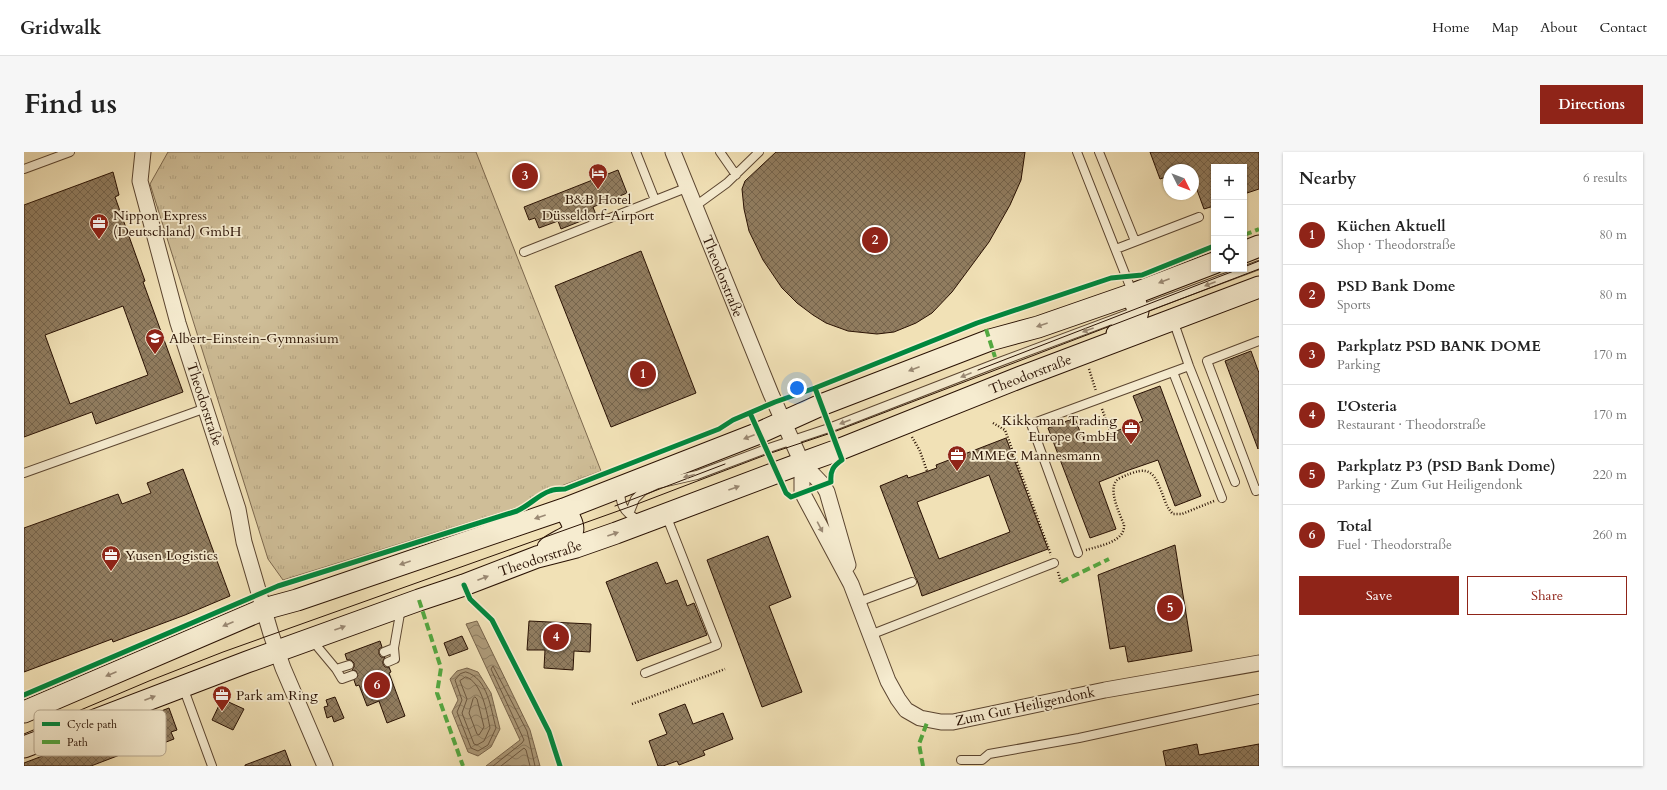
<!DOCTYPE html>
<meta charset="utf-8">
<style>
:root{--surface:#fff;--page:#f6f6f6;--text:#222;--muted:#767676;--line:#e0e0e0;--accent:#8f2418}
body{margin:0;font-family:Cardo,serif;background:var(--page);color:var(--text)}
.controls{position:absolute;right:12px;top:12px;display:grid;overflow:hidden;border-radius:0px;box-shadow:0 1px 3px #0004}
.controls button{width:36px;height:36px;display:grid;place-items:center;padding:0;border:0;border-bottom:1px solid var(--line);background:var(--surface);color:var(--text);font:20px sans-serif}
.compass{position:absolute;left:1139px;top:12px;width:36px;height:36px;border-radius:50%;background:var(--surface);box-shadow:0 1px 3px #0004;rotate:132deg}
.you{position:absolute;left:773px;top:236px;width:14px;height:14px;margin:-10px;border:3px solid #fff;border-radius:50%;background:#1a73e8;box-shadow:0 0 0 6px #1a73e833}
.badge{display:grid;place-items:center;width:26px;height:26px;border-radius:50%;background:var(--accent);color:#fff;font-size:13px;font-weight:700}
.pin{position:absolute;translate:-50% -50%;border:2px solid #fff;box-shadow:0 1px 4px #0006}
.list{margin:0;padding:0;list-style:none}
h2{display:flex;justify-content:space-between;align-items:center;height:52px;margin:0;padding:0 16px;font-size:17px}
h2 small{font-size:13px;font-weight:400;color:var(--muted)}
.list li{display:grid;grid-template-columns:26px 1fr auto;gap:12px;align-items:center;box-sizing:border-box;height:60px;padding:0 16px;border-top:1px solid var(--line)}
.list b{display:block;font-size:15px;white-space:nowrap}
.list p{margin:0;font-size:13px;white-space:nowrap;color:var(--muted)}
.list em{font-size:13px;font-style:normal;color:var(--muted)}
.actions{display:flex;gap:8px;padding:12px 16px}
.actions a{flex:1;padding:9px 0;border:1px solid var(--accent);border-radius:0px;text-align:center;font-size:14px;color:var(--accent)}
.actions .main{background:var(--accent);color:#fff}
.icon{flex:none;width:22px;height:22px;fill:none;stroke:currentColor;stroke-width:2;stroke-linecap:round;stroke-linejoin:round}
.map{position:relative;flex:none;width:1235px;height:614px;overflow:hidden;border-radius:0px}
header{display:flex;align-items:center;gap:24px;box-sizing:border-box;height:56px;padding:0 20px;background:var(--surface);border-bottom:1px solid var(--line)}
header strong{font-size:19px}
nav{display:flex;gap:22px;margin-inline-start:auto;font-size:14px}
.intro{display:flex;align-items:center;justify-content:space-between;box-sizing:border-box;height:96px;padding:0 24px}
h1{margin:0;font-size:28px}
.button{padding:10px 18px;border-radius:0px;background:var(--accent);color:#fff;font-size:14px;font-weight:700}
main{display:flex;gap:24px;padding:0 24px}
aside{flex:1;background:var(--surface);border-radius:0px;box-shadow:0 1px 3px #0004}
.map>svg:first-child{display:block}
.grass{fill:url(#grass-tufts);stroke:#7c684e}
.water{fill:url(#water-waves);stroke:#78634a}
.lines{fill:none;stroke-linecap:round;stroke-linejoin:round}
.shore{stroke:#6b563e;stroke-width:1}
.building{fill:url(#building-cross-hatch);stroke:#291103;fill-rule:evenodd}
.lane-casing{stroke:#5b4530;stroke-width:10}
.street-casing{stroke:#5b4530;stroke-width:17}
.secondary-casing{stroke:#291103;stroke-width:23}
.path{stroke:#291103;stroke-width:2.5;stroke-dasharray:1 2;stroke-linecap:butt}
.lane{stroke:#f6ecd0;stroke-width:8}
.street{stroke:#f6ecd0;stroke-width:15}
.secondary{stroke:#f6ecd0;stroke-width:21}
.tram{stroke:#291103;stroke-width:1}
.quiet{stroke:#53a840;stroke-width:4;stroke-dasharray:8 4;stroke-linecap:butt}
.cycleway-casing{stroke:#f6ecd0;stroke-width:8}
.cycleway{stroke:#00873e;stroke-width:5}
.oneway{fill:#9a8974}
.labels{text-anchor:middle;stroke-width:3.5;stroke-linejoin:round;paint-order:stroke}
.poi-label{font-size:14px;fill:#291103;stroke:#f6ecd0;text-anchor:start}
.street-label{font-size:14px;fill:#291103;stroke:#f6ecd0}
.key{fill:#f6ecd0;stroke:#b8aa92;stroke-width:1}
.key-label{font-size:11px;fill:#291103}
</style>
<header>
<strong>Gridwalk</strong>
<nav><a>Home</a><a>Map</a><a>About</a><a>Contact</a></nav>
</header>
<div class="intro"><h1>Find us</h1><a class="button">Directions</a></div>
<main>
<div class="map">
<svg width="1235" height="614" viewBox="0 0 1235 614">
<defs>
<pattern id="grass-tufts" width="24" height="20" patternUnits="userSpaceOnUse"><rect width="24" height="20" fill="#cfbe98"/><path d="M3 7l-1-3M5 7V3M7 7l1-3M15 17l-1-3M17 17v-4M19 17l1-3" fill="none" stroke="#b2a281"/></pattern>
<pattern id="water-waves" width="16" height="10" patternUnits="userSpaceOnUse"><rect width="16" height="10" fill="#ad9a79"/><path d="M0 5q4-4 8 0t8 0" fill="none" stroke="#8d7c61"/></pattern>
<pattern id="building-cross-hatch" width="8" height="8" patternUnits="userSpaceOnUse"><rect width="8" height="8" fill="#917d60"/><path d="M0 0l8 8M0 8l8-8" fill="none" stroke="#76654d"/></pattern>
</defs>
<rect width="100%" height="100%" fill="#f1e1b6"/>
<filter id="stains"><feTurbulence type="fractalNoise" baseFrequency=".005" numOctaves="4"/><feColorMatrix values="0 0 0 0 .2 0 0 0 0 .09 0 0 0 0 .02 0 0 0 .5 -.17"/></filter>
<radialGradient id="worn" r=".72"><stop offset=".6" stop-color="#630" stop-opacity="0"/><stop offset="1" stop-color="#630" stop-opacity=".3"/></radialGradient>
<!-- grass -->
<path class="grass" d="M144,0H452L577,319L516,342L501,353L259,428L244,407L126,32Z"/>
<!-- water -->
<path class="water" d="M453,469L506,578L516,614H462L496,588L442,472Z
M443,516L454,520L467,541L476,577L467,595L454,604L444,600L428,560L434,548L426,527L433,519Z"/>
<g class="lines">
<!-- shore -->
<path class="shore" d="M442,520C464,526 467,558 472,576L464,593L454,599L447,596L433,560L438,548L431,528L436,522Z
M442,525C458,530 463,561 466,576L460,589L453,593L450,592L438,561L443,547L436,529Z
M451,545L453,547L460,575L455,583L453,582L445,561L449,547Z
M469,614L498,591L500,588L467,517L469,514L503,579L511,614
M477,614L500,596L502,598L506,614"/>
</g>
<!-- building -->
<path class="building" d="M752,0H1001L997,28L986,53L965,90L928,140L908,161L892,171L870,180L853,182L824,179L802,171L789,163L773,151L758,136L739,108L725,79L720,57L718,37L721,29Z
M1126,0H1235V37L1220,42V15H1190V54L1180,57L1169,27V18H1145V24L1136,27Z
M594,18L603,41L569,55L572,63L537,77L534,69L515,76L511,66L505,68L500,55Z
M89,20L95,43L91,45L121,129L119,130L159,240L72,272L68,260L0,285V53ZM99,154L124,223L46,252L21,183Z
M617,99L672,241L587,275L531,134Z
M1227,199L1235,221L1234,297L1201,209Z
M1136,234L1177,344L1151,354L1134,308L1105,318L1075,330L1092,377L1066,386L1024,276L1051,266L1060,291L1119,269L1109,244Z
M982,286L1024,397L898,444L893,428L891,425L856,334L883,323L884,326L913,316L912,313ZM965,323L986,380L915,407L893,350Z
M159,317L206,444L161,463L89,490L88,487L0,520V376L94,342L98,352L127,341L123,331Z
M744,384L767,445L745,454L778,540L738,555L683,408Z
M1151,393L1168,499L1104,510L1101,494L1086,497L1074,423Z
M633,410L642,432L653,428L663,454L670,451L683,483L613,509L582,430Z
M505,469L567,472L566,500L550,499L549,518L520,516L521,498H503Z
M438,484L444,497L425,504L420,491Z
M356,489L358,495L355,497V502L357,505H361L359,509V512L361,515H365L367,520L365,521L381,564L363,571L355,549L343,554L335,533L332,534L330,528L334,524L332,519L328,518L330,515V511L327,508H323L321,502Z
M311,545L320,566L310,570L308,564L303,566L300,555L304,554L302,548Z
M198,547L220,557L209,578L188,568Z
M661,552L669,572L699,561L709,587L679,599L681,603L655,613L653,609L639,614H634L625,589L643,582L635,562Z
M145,556L153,578L147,580L150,587L137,592L135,588L67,614H0V611Z
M1173,592L1175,603L1235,592V614H1142L1139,599Z
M261,598L267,614H221V613Z"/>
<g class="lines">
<defs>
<path id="lane" d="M612,0L631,48
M696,0L712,23
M1053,0L1109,142
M1075,0L1111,89
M0,17L46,0
M670,55L703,31L735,0
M1092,97L1175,65
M500,100L662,36
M1149,168L1165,214L1211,330
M1235,189L1183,209L1232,339L1235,338
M1149,220L1198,346
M0,321L182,256
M599,337L596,341C597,350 598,356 605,362
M616,369L605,362L611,347L619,339L634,332L673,323L742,297L805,276L970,212L1235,113
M1054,401L1007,272L1165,214
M834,450L888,430
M846,483L1030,411
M287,487L312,517L325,513
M360,500L370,496L377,456
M364,510L371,507L370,496
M312,517L318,527L329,523
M621,521L693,493L642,363
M159,535L188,614
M937,608H958L965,602L1055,586L1235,547"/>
<path id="street" d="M119,0L116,29L154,171L214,357L220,390L247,482L259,516L301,614
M649,0L747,242L778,311L799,333L803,340L824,413
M778,311V340L780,344L827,432L864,529L874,547L882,558L896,566L917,570H929L1081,538L1235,511"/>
<path id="secondary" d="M1220,100L1235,94
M1093,182L1098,177L1111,171L1114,159L1109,142
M524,396C543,382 560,385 540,357
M0,560L240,457L273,448L540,357L735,281L797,253L966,188L1014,175L1109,142L1190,111
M0,595L223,510L395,448L440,433L513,405L552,395L592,381L778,311L814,298L997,225L1235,135"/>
</defs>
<!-- lane casing -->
<use href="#lane" class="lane-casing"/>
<!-- street casing -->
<use href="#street" class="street-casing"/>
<!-- secondary casing -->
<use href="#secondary" class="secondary-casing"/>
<!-- path -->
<path class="path" d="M1065,217L1072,239
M1078,257L1087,281
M969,271L981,278L1027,403
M888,285L896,299L903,319
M1062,398C1075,394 1101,390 1100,373C1096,362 1081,333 1096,326C1128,311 1130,320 1141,349C1143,354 1145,358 1149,362H1158L1190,349
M1034,420L1037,430
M608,552L701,517"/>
<!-- lane -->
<use href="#lane" class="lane"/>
<!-- street -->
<use href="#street" class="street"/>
<!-- secondary -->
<use href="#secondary" class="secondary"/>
<!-- tram -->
<path class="tram" d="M1220,115L1235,109
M954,218L1215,117
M591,354L701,312
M0,582L125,529L199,500L608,354L744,302L807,281L1235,117"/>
<!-- quiet -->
<path class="quiet" d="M1220,83L1235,77
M962,177L971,205
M1037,430L1085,407
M395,448L417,516L413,541L439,614
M899,614L895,592L904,568"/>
<defs>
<path id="cycleway" d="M726,261L762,341L767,345L807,330C806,319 809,314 818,308L791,236
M440,433L446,447L468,468L525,580L536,614
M0,543L254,434L493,359C506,353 514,343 526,339C530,337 536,337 541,337L695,277L709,268L751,250L791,236L953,171L1087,126L1118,123L1190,94"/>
</defs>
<!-- cycleway casing -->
<use href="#cycleway" class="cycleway-casing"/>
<!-- cycleway -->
<use href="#cycleway" class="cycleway"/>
</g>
<!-- one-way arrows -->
<defs><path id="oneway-solid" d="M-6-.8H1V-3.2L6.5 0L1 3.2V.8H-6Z"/></defs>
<g class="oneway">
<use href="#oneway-solid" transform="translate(1140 129) rotate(159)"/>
<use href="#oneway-solid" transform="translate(1186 132) rotate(159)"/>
<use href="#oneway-solid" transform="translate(1018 173) rotate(161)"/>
<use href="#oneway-solid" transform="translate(1064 178) rotate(160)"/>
<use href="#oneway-solid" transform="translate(890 217) rotate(159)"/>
<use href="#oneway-solid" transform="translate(942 223) rotate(158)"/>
<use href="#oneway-solid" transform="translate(821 270) rotate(159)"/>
<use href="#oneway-solid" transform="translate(725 285) rotate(159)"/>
<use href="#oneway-solid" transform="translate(665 324) rotate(166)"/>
<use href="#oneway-solid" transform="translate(710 336) rotate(-20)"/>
<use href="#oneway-solid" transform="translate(516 365) rotate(161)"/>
<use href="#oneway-solid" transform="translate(796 375) rotate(62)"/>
<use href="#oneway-solid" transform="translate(589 382) rotate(-19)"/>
<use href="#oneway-solid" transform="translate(381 411) rotate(161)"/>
<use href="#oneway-solid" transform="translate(459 426) rotate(-21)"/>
<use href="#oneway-solid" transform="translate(204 472) rotate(157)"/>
<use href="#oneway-solid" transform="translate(316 476) rotate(-20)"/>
<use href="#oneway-solid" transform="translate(87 522) rotate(157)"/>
<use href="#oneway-solid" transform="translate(126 546) rotate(-21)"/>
</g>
<!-- icons -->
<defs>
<symbol id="hotel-pin" viewBox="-11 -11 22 30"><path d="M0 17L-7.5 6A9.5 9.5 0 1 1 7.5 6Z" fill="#8f2418" stroke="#f6ecd0"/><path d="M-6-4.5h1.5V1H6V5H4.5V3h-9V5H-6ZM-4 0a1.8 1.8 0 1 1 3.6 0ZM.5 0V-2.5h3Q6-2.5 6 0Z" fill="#fff"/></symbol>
<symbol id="office-pin" viewBox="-11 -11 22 30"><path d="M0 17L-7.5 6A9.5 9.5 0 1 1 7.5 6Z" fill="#8f2418" stroke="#f6ecd0"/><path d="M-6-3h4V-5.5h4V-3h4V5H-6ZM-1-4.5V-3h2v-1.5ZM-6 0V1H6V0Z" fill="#fff"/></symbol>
<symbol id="school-pin" viewBox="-11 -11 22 30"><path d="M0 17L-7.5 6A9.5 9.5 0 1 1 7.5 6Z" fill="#8f2418" stroke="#f6ecd0"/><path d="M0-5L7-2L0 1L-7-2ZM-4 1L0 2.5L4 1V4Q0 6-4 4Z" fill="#fff"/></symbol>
</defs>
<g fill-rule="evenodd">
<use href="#hotel-pin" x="563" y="10" width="22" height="30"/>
<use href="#office-pin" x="64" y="60" width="22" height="30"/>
<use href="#school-pin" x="120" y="175" width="22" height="30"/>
<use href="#office-pin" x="1096" y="265" width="22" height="30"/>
<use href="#office-pin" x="922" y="292" width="22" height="30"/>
<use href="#office-pin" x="76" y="392" width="22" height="30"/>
<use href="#office-pin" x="187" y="532" width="22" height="30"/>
</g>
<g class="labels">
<!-- poi labels -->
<g class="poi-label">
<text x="574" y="52" text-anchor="middle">B&amp;B Hotel<tspan x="574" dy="16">Düsseldorf-Airport</tspan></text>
<text x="89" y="68">Nippon Express<tspan x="89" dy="16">(Deutschland) GmbH</tspan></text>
<text x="145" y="191">Albert-Einstein-Gymnasium</text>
<text x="1093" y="273" text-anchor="end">Kikkoman Trading<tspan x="1093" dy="16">Europe GmbH</tspan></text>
<text x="947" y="308">MMEC Mannesmann</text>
<text x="101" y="408">Yusen Logistics</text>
<text x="212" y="548">Park am Ring</text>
</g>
<!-- street labels -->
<g class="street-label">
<text transform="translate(699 124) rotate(68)" y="5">Theodorstraße</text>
<text transform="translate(1006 222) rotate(-21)" y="5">Theodorstraße</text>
<text transform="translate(181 252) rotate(72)" y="5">Theodorstraße</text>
<text transform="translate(516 406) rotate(-18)" y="5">Theodorstraße</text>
<text transform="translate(1001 554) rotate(-12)" y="5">Zum Gut Heiligendonk</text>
</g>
</g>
<!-- legend -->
<rect x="10" y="558" width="132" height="46" rx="6" class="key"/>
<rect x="18" y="570" width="18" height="4" fill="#00873e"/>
<rect x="18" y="588" width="18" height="4" fill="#53a840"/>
<g class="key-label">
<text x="43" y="576">Cycle path</text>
<text x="43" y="594">Path</text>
</g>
<rect width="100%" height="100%" filter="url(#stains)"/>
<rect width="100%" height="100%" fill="url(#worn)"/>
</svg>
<div class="controls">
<button>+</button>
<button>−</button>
<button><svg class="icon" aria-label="locate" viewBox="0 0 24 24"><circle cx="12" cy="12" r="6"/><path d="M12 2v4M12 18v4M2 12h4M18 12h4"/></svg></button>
</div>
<svg class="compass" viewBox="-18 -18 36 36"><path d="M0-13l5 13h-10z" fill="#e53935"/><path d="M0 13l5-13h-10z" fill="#767676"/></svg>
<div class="you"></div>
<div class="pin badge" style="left:619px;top:222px">1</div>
<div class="pin badge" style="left:851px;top:88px">2</div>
<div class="pin badge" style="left:501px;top:24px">3</div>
<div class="pin badge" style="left:532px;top:485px">4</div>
<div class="pin badge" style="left:1146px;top:456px">5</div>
<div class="pin badge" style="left:353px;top:533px">6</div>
</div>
<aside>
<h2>Nearby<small>6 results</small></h2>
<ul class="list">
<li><span class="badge">1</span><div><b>Küchen Aktuell</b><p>Shop · Theodorstraße</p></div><em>80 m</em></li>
<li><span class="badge">2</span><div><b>PSD Bank Dome</b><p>Sports</p></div><em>80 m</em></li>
<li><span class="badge">3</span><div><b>Parkplatz PSD BANK DOME</b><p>Parking</p></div><em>170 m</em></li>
<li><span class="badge">4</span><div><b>L'Osteria</b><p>Restaurant · Theodorstraße</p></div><em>170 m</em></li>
<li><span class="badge">5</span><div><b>Parkplatz P3 (PSD Bank Dome)</b><p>Parking · Zum Gut Heiligendonk</p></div><em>220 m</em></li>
<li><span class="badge">6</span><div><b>Total</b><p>Fuel · Theodorstraße</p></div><em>260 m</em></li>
</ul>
<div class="actions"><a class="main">Save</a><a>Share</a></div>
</aside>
</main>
